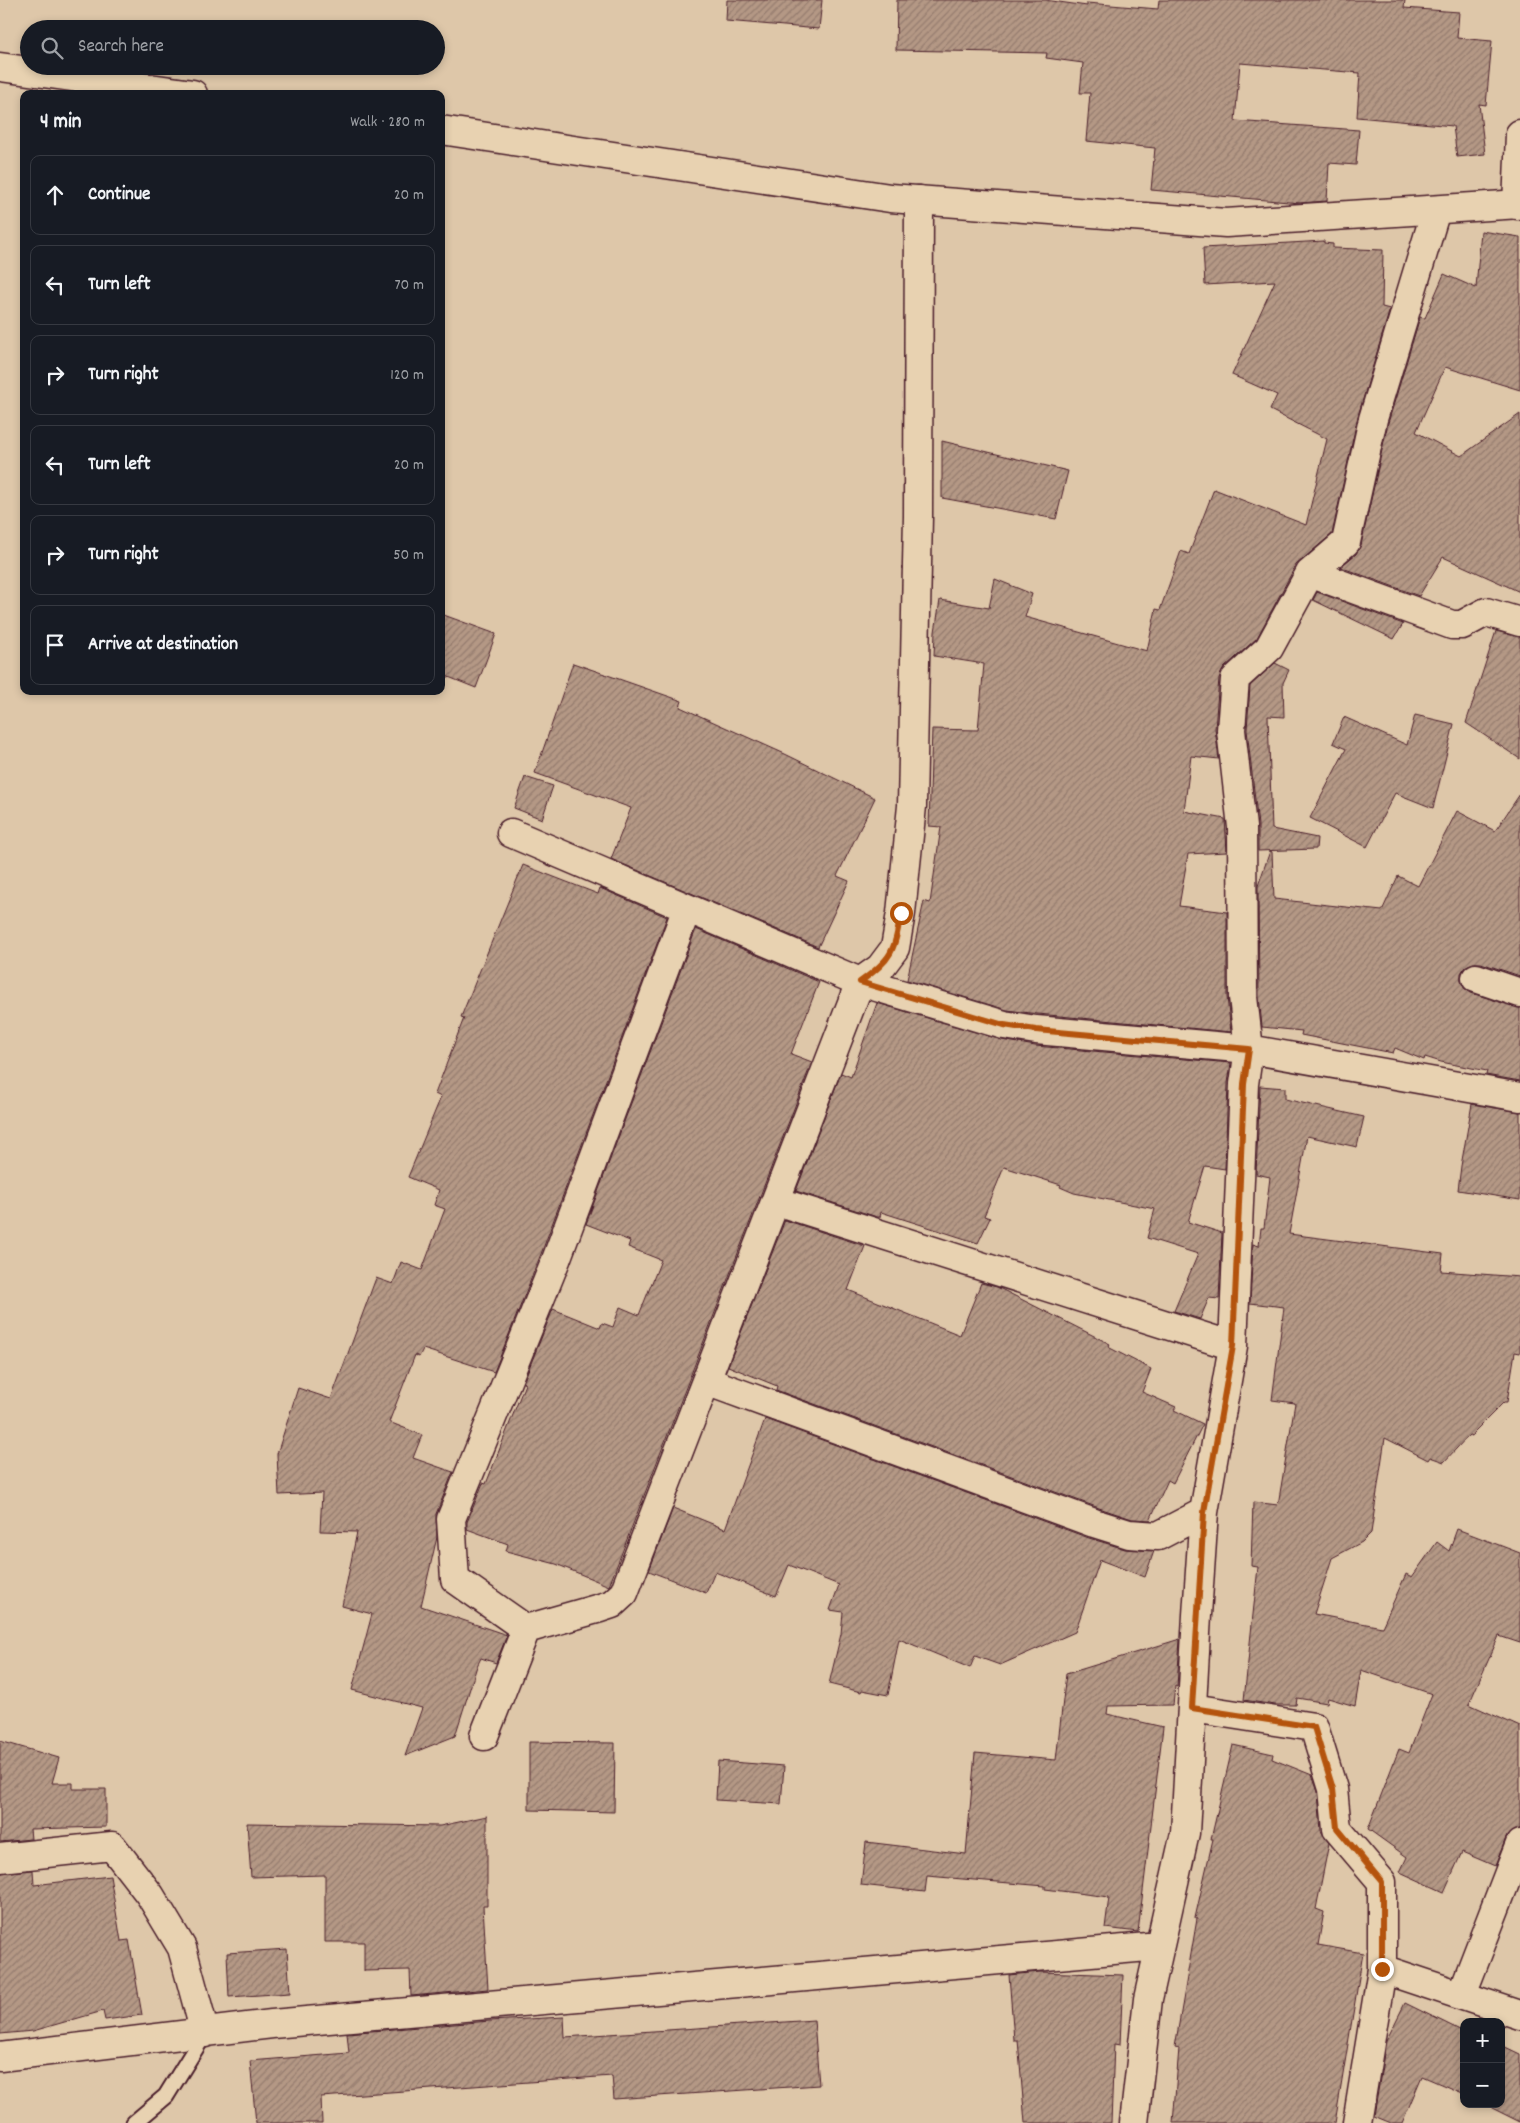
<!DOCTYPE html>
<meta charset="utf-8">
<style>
:root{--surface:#171b24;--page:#242831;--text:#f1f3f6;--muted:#9ea1a6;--line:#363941}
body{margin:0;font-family:Dekko,sans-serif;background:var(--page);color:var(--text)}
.controls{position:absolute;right:15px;bottom:15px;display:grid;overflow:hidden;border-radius:10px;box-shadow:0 2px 8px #0003}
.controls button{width:45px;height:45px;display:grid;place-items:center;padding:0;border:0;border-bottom:1px solid var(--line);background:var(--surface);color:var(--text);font:25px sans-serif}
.stop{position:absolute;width:15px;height:15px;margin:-11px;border:4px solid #b45309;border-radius:50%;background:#fff}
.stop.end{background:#b45309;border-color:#fff;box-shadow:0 1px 5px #0008}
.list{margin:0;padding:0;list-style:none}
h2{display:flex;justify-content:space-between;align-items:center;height:65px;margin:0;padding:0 20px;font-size:21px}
h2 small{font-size:16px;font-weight:400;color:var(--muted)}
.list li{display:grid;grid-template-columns:32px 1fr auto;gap:15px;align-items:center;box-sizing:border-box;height:80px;margin:0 10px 10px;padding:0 10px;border:1px solid var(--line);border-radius:10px}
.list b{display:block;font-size:19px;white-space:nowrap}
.list em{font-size:16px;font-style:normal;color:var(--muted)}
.icon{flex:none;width:28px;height:28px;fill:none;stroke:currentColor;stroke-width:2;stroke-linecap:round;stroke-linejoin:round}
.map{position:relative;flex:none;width:1520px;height:2123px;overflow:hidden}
.search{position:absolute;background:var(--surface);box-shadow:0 2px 8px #0003;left:20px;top:20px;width:425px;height:55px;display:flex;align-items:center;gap:12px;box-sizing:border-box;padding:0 18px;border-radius:28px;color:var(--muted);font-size:19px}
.panel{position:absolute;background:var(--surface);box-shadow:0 2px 8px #0003;left:20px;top:90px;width:425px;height:605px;border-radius:10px}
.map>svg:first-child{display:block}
.building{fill:url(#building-hatch);stroke:#4a1f2b}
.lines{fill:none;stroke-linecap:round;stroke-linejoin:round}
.lane-casing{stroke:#4a1f2b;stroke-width:19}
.street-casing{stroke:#4a1f2b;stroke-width:31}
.secondary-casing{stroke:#4a1f2b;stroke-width:31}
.lane{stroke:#e8d2b1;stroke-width:15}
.street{stroke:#e8d2b1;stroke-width:28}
.secondary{stroke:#e8d2b1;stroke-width:28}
.route{stroke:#b45309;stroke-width:6}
</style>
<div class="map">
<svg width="1520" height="2123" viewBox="0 0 1520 2123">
<defs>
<pattern id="building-hatch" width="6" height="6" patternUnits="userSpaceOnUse" patternTransform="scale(1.25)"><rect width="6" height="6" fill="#b49885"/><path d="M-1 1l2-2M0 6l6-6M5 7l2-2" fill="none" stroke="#947b6d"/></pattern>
</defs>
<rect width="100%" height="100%" fill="#dec7a9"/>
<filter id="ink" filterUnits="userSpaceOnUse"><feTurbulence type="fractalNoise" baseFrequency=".02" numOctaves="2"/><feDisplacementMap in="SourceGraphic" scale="10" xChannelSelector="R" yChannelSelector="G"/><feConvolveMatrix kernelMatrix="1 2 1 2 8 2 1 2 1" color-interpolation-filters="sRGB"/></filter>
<g filter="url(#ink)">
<!-- building -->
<path class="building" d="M727,0H822L819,29L726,21Z
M897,0H1045L1087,6V3L1158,9L1159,0H1405L1404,8L1459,12L1457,38L1492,41L1486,105L1479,104L1485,154L1457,157L1453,126L1357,117L1360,73L1240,63L1235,121L1359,130L1356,165L1329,163L1327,201L1300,203L1151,190L1155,148L1086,141L1090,93H1080L1083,63L1046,58L1047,53L896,50Z
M1481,231L1520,237V390L1445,367L1416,432L1461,456L1520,414V592L1443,557L1419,596L1340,567L1356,554L1361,545L1388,423L1420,317L1425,318L1444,274L1476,288Z
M1324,241V243L1333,244V248L1383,250L1382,307L1390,309L1358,416L1332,534L1296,565L1257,638L1224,668L1219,678L1215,729L1219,759L1191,756L1184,811L1225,819L1227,852L1188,854L1179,906L1227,912V997L1231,1032L1038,1014L1007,1010L907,980L924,901L930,903L941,827L929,826L932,729L978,730L984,664L934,656L935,632L940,600L989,608L995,579L1032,594L1025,617L1147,651L1156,609L1160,610L1181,551L1189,554L1214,489L1306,525L1327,439L1270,410L1277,395L1232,375L1275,281L1205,285L1203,248Z
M942,441L1068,471L1056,519L942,498Z
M1317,592L1403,624L1394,639L1313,600Z
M441,614L496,634L476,688L441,674Z
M1496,631L1520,637V759L1466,723Z
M573,663L682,701L680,707L785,754L875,798L837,876L849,881L818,947L611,859L631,808L535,773Z
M1275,663L1289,670L1283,683L1284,717L1268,716L1272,829L1317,838L1316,849L1258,851V825L1247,730L1250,686Z
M1415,715L1454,724L1433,808L1395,793L1367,847L1310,818L1346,749L1333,743L1344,717L1407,745Z
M525,777L553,786L542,819L514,808Z
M1520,794V976L1481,963H1473L1465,967L1461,973V981L1464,988L1471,993L1520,1008V1081L1486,1075L1487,1071L1441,1062L1425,1057L1424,1060L1395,1048L1393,1053L1301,1035L1302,1031L1262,1027L1259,996L1258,886L1270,851L1272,852L1274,899L1382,911L1398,876L1418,886L1457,811L1495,831Z
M523,865L598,894L600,888L667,917L541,1254L494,1372L423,1349L419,1357L415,1355L389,1422L422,1435L413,1458L453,1472L436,1514L437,1537L421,1606L507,1635L496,1663L481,1658L477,1666L455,1736L405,1756L422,1708L352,1690L372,1614L342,1606L357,1532L320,1531L322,1493L279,1495L277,1454L298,1388L331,1399L376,1278L393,1284L401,1262L422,1270L445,1209L434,1205L439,1190L408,1177L441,1097L435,1094L464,1018L461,1017Z
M696,929L819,982L791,1054L812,1062L609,1586L556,1564L506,1551L508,1544L467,1529V1522L483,1483L486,1484L525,1384L523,1383L553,1309L600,1328L602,1323L613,1327L620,1307L639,1315L661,1260L628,1247L630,1241L586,1224Z
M877,1003L1002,1040L1035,1046L1231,1063L1228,1083L1225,1169L1205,1166L1188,1222L1222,1233L1219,1299L1209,1298L1200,1319L1174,1311L1198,1254L1147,1238L1155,1209L1074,1193L1060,1187L1061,1185L1004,1167L984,1216L990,1218L978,1243L881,1212L880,1217H877L796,1191L841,1073L851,1077Z
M1260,1086L1285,1088V1099L1364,1117L1357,1147L1307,1136L1289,1234L1443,1254L1441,1271L1520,1277V1353L1515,1352L1507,1402H1504L1473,1433L1472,1436L1469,1435L1444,1462L1430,1457L1428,1460L1385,1438L1371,1533L1362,1542L1332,1558L1314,1614L1382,1627L1406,1574L1412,1577L1437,1542L1449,1551L1457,1529L1520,1553V1643L1499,1636L1469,1704L1520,1727V1829L1511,1832L1506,1838L1495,1866L1462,1852L1444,1892L1400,1872L1407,1857L1368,1829L1399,1749L1409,1753L1432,1694L1361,1670L1355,1706L1328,1698L1327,1703L1297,1698L1296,1705H1275L1244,1700L1258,1567L1251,1566L1253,1502L1278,1505L1295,1403L1272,1400L1284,1307L1250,1303L1253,1244L1259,1246L1261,1228H1264L1270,1177L1256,1174Z
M1472,1104L1520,1112V1200L1458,1190L1461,1166Z
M785,1220L865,1246L848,1290L960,1335L981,1283L997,1287L1110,1344L1108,1347L1151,1369L1142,1392L1176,1407L1174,1410L1203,1424L1173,1483L1168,1480L1150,1520L1132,1519L1099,1508L776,1390L777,1386L728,1366Z
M765,1419L1089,1538L1125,1549L1154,1551L1145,1577L1100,1560L1075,1632L1000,1665L975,1656L970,1668L899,1639L888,1695L862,1690L861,1692L829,1684L841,1634L843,1612L830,1610L839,1585L789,1565L776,1596L715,1572L706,1593L649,1571L673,1508L725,1529Z
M1180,1639L1177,1687L1175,1686L1173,1705L1108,1706L1107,1714L1163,1727L1138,1932L1105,1928L1109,1897L1045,1889V1886L927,1876L925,1892L861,1885L866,1842L966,1854L975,1753L1056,1760L1066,1674Z
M0,1741L59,1758L52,1783H73V1789H106V1827L30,1829L31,1839L0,1842Z
M529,1742L615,1743L614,1812L529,1810Z
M1233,1745L1273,1754L1272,1759L1312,1775L1318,1792L1321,1831L1329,1843L1316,1909L1324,1912L1318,1945L1363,1953L1335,2123H1173L1179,2048L1175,2047L1197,1919L1195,1918L1213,1839H1211Z
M718,1761L784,1766L781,1804L716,1800Z
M487,1816V1906H483L488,1989L411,1996L410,1970L364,1971V1942H325V1875L251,1877L247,1823L440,1826Z
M33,1870L34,1885L110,1876L121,1941L129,1940L142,2015L105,2020L103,2011L33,2031L0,2034V1873Z
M287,1949L290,1993L229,1997L227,1953Z
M1040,1972L1123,1975L1120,2045L1114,2044L1111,2123H1025L1018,2040H1014L1009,1975Z
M1405,2003L1464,2032V2094L1422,2076L1402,2123H1391L1374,2116L1386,2041Z
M564,2017L565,2037L814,2020L819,2085L614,2099L612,2076L321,2097L322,2123H256L250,2061L349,2053L347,2033L490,2021Z
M1501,2045L1520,2054V2122L1484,2104H1501Z"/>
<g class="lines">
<defs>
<path id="lane" d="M134,2123L166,2096L205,2033"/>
<path id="street" d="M1517,205L1520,134
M1310,573L1452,625H1462L1486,612L1520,622
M511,833L860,982L1004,1025L1036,1030L1249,1049L1520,1097
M1476,978L1520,993
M776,1201L1233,1346
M706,1381L1094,1523L1129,1534L1158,1536L1204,1512
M526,1629L600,1608L612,1604L624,1593L860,982L880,968L895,948L901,913L912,806L918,516L919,200
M526,1629L455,1579L451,1519L556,1260L687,908
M1192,1708L1314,1727L1333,1789L1337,1829L1382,1882V1969L1357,2123
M484,1736L526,1629
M0,1858L112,1846L150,1895L182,1948L205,2033
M1382,1969L1520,2015
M1462,1994L1520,1844
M0,2057L272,2024L1159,1946
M1134,2123L1148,1999L1185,1833L1197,1615L1204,1512L1233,1346L1244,1084L1249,1049L1243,997L1242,827L1231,730L1235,679L1269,648L1310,573L1346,542L1373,419L1436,210"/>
<path id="secondary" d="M0,67L193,94
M441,130L890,198L1226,223L1520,204"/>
</defs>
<!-- lane casing -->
<use href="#lane" class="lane-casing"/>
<!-- street casing -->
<use href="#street" class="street-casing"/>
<!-- secondary casing -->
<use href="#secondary" class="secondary-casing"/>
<!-- lane -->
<use href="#lane" class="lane"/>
<!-- street -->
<use href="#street" class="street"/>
<!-- secondary -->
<use href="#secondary" class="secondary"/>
</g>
</g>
<g class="lines" filter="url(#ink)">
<!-- route -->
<path class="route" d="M901,913C894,952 893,958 860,982L1004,1025L1036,1030L1249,1049L1244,1084L1233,1346L1204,1512L1192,1708L1314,1727L1333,1789L1337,1828L1382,1882V1969"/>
</g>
</svg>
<div class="controls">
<button>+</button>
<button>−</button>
</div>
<div class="stop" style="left:901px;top:913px"></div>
<div class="stop end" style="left:1382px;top:1969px"></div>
<div class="search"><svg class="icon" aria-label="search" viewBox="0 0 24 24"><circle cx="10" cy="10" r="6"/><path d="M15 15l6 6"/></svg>Search here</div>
<section class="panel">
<h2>4 min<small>Walk · 280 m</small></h2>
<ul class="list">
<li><svg class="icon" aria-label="ahead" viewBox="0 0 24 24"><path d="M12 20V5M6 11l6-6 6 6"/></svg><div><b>Continue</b></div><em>20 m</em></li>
<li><svg class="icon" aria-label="left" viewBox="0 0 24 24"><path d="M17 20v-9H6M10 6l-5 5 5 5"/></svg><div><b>Turn left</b></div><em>70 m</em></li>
<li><svg class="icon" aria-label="right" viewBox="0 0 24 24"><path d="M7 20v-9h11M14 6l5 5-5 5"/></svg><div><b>Turn right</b></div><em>120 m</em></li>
<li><svg class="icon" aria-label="left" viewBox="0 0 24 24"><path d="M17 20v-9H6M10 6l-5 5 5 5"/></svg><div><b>Turn left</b></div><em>20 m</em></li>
<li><svg class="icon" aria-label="right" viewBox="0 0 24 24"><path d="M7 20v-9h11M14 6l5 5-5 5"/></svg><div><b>Turn right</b></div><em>50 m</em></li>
<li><svg class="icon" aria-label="arrive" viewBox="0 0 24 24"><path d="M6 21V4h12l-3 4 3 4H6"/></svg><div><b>Arrive at destination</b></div></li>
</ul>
</section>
</div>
